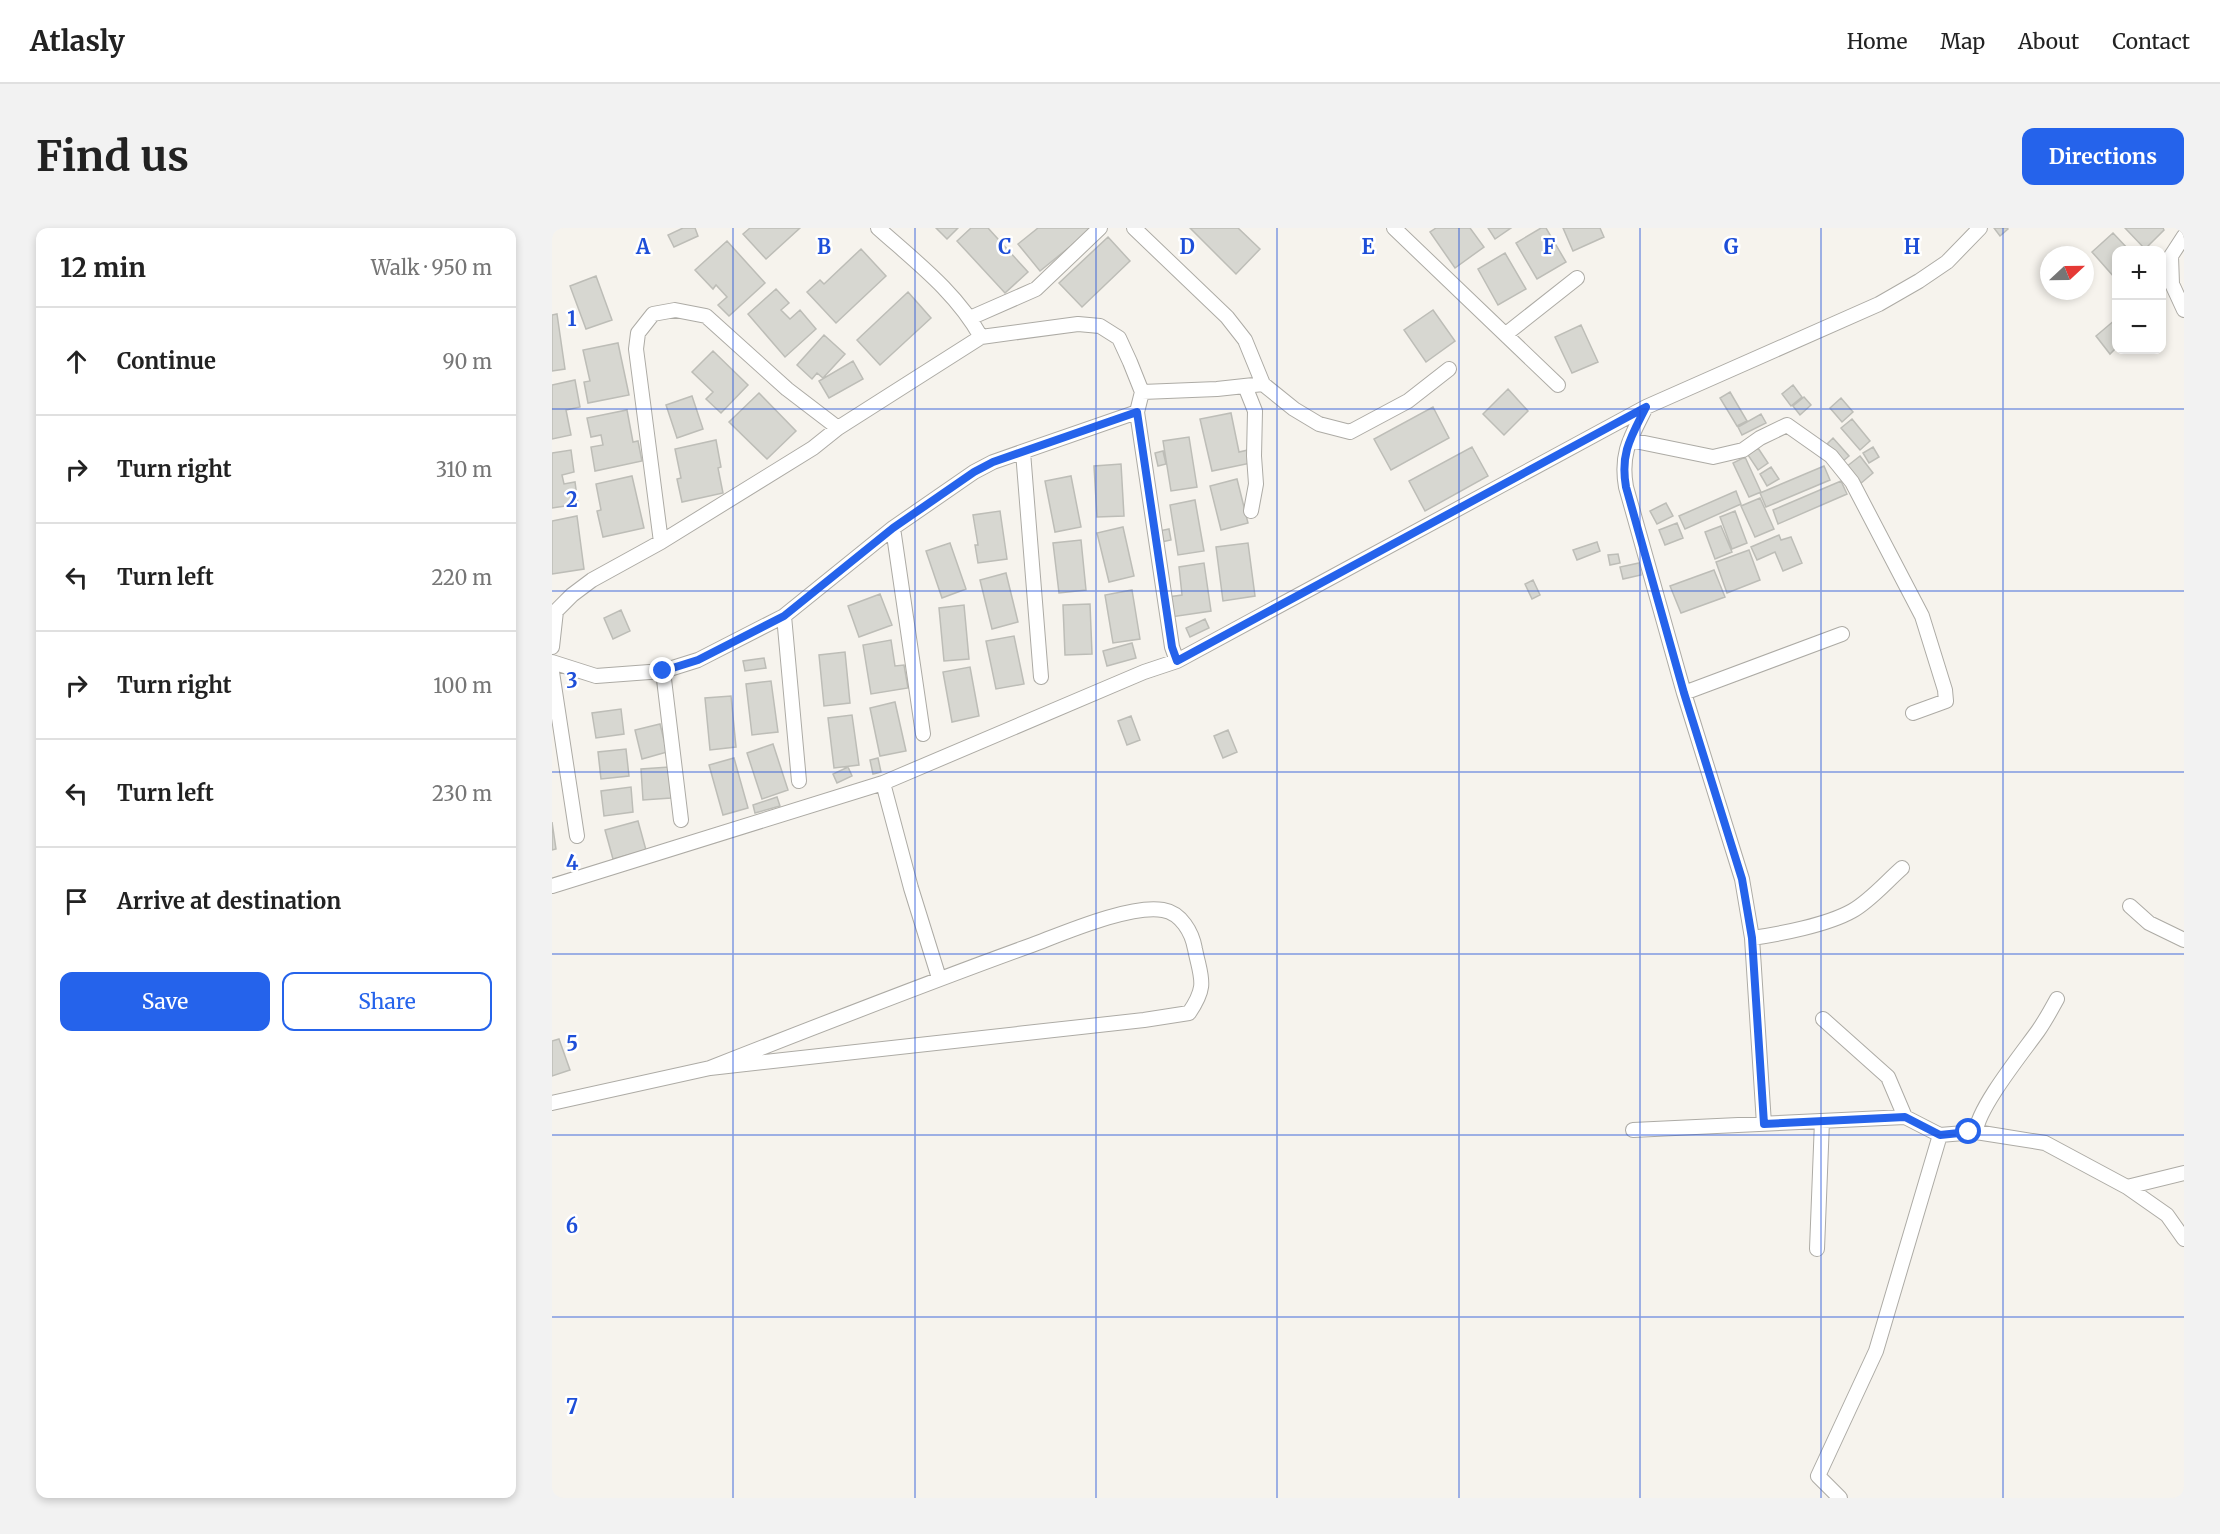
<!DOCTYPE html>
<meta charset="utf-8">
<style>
:root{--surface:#fff;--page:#f2f2f2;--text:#222;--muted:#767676;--line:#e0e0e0;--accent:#2563eb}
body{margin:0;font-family:Merriweather,serif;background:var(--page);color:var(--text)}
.controls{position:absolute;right:18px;top:18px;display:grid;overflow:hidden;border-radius:12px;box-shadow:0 3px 9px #0003}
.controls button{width:54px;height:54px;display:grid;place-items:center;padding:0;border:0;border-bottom:2px solid var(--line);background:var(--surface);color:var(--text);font:30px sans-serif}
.compass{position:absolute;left:1488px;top:18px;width:54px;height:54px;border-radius:50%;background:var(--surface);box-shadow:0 3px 9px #0003;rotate:68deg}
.stop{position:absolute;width:18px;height:18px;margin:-14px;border:4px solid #2563eb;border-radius:50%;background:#fff}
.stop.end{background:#2563eb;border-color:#fff;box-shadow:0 2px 6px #0008}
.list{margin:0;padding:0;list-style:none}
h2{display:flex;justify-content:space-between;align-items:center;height:78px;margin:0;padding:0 24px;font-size:26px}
h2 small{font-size:20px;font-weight:400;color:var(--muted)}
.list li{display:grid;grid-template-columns:39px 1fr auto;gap:18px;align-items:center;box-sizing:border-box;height:108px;padding:0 24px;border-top:2px solid var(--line)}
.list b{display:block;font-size:22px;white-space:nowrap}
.list em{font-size:20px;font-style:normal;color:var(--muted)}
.actions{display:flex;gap:12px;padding:18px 24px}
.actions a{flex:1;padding:14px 0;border:2px solid var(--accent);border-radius:12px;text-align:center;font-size:21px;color:var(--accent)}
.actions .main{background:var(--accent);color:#fff}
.icon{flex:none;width:33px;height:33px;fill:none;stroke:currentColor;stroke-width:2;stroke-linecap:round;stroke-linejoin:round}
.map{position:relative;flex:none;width:1632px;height:1270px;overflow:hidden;border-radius:12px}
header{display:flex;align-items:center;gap:36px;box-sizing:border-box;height:84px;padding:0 30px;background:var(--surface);border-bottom:2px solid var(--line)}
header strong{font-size:28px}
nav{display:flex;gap:33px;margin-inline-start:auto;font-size:21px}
.intro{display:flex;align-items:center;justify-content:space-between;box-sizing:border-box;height:144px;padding:0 36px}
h1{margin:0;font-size:42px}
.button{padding:15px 27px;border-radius:12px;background:var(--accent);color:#fff;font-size:21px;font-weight:700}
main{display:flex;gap:36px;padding:0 36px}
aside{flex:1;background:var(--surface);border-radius:12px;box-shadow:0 3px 9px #0003}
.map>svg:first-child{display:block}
.building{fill:#d7d7d1;stroke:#bdbdb7;stroke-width:1.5}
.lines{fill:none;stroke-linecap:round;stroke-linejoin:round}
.street-casing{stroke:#adaba5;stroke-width:16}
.street{stroke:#fff;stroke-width:14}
.route{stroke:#2563eb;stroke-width:8}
.grid{fill:none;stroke:#1d4ed8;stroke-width:1.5;stroke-opacity:0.55}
.grid-label{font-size:20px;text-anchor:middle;font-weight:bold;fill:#1d4ed8;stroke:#fff;stroke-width:5;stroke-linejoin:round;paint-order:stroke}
</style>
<header>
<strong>Atlasly</strong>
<nav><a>Home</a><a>Map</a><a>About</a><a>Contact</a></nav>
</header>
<div class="intro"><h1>Find us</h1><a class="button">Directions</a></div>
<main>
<aside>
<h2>12 min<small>Walk · 950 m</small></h2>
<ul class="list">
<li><svg class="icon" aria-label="ahead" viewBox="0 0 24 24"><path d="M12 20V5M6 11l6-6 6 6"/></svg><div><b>Continue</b></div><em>90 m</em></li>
<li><svg class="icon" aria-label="right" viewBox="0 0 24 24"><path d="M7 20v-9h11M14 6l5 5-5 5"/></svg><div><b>Turn right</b></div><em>310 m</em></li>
<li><svg class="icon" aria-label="left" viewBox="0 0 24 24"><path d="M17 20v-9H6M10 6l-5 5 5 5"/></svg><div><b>Turn left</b></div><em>220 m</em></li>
<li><svg class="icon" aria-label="right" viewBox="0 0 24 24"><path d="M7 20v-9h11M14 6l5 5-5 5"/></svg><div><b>Turn right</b></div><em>100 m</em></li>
<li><svg class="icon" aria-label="left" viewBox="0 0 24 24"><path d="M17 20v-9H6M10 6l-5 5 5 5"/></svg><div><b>Turn left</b></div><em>230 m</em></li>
<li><svg class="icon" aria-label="arrive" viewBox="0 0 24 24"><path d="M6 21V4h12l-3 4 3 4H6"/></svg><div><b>Arrive at destination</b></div></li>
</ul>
<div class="actions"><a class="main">Save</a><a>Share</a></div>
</aside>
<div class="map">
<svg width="1632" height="1270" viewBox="0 0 1632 1270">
<rect width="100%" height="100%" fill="#f6f3ed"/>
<!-- building -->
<path class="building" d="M131,0H143L146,8L122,19L116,7Z
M198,0H248L214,31L191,6Z
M384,0H406L395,11Z
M419,0H436L476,44L453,65L405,13Z
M486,0H541L488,43L466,16Z
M638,0H686L708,21L684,46Z
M884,0H918L932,19L903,40L878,4Z
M936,0H959L943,11Z
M989,0H994L1014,34L985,51L964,15Z
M1011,0H1048L1052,9L1021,23Z
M1442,0H1455L1456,1L1448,8Z
M1573,0H1611L1612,2L1593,21Z
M1561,5L1577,22H1564L1563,50L1540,24Z
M556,9L578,33L530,79L507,55Z
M175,13L213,55L177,88L166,77L175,69L164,57L161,61L143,42Z
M309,21L334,48L284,95L255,64L268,52L272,56Z
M953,25L974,61L946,77L926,41Z
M44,48L60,92L34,101L18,58Z
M224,61L237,75L229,82L238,91L248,82L264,101L233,129L196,86Z
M356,64L379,90L328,137L305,112Z
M881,82L903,113L874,134L852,102Z
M5,86L13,141L0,143V87Z
M1564,91V120L1558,126L1544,108Z
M1029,97L1046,134L1020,145L1003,109Z
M272,107L293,126L271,150L265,145L260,151L245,137Z
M66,115L77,167L36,175L32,154L38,153L31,122Z
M161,123L196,157L169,185L154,171L161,164L140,144Z
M301,133L311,151L277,170L267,153Z
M23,152L28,179L14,182L19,207L0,211V157Z
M1241,157L1250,169L1239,178L1230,166Z
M956,161L976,183L952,207L931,186Z
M1178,164L1195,193L1185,198L1168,170Z
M207,165L244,203L215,231L177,194Z
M140,168L151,201L125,210L114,177Z
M1252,169L1259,177L1248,187L1241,178Z
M1289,170L1301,184L1290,194L1278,180Z
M881,179L897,210L839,242L822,211Z
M75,182L81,214L86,213L90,233L43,243L39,219L51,217L49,207L39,209L35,190Z
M679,185L687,224L696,222L699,235L660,243L648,191Z
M1209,186L1214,195L1190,207L1186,199Z
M1300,191L1318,213L1308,222L1289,200Z
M637,209L645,259L619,263L611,213Z
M1281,210L1297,228L1291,233L1275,216Z
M164,212L169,239L166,240L171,265L130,274L125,251L129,250L123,221Z
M920,219L936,248L873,283L857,253Z
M1321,219L1327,229L1317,235L1311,225Z
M1206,220L1216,235L1206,242L1196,227Z
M19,222L22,244L10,247L12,256L23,254L26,276L0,280V225Z
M611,223L614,236L606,238L603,225Z
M1308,228L1321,245L1308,256L1294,239Z
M1193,229L1209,264L1197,269L1181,235Z
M569,236L572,288L545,289L542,238Z
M1272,238L1278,252L1214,279L1208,265Z
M1219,239L1227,251L1215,258L1208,246Z
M80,248L92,300L51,309L45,283L49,282L44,256Z
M519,248L529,299L503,304L493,253Z
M685,251L696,295L669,302L658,258Z
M1289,253L1295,266L1226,296L1221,282Z
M1184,263L1189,276L1133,301L1127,288Z
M1208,270L1222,301L1203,309L1189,278Z
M643,272L652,323L626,327L618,277Z
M1114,275L1121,288L1105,296L1098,283Z
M448,283L455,331L426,335L423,317H426L421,287Z
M1183,283L1195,315L1180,321L1168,289Z
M25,288L32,341L0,346V293Z
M1125,295L1131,310L1113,317L1107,302Z
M1169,298L1180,324L1163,331L1153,304Z
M571,299L582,348L557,354L545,305Z
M617,301L619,312L609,314L607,303Z
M1227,307L1229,312L1239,309L1250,335L1231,343L1223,324L1205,332L1199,319Z
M529,312L534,362L507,365L501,315Z
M1045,314L1048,323L1025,332L1021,322Z
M398,315L414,361L390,370L374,323Z
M696,315L703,368L671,373L664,319Z
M1197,322L1208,352L1175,365L1164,334Z
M1066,326L1068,335L1058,337L1056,327Z
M652,335L659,383L619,389L616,369L630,367L627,339Z
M1087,335L1089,347L1071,351L1068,339Z
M1162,342L1173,369L1129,385L1118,358Z
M454,345L466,394L440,401L428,352Z
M981,352L988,367L980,371L973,356Z
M580,362L588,411L561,415L553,367Z
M328,366L340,397L307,409L296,378Z
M538,376L540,426L513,427L511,377Z
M412,377L417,431L392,433L387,380Z
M69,382L78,403L61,411L52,390Z
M653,391L657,400L638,409L634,400Z
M462,408L472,456L444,461L434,413Z
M339,412L343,438L352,437L356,460L319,466L311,417Z
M580,415L584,430L555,438L551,423Z
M293,424L298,475L272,478L267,427Z
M212,430L214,440L193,443L191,433Z
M418,439L427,488L400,494L391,444Z
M219,453L226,504L200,507L194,456Z
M179,468L184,519L158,522L153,470Z
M343,474L354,523L328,528L318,480Z
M69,481L72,506L44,510L40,485Z
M300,487L307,537L282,540L276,490Z
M579,488L588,512L575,517L566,493Z
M108,496L115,524L90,531L83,502Z
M676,502L685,524L671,530L662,508Z
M221,516L236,562L210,571L195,525Z
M74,521L77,548L49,551L46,524Z
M182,530L196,580L171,587L157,537Z
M326,530L329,544L321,546L318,532Z
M117,539L119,570L91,572L89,541Z
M296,539L300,548L285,555L281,546Z
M79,559L81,584L52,588L49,563Z
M225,569L228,578L203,585L201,577Z
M86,593L94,622L61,631L53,602Z
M0,594L4,621L0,622Z
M7,811L18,842L0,848V813Z"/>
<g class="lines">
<defs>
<path id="street" d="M326,0C364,34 404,64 429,109
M582,0L675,89L693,112L711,156
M842,0L1006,157
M1632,8L1619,28L1620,56L1632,82
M418,90L484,61L548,0
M954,106L1025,50
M693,158L703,183L702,228L704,256L699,283
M590,164L665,161L711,156L742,181L767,196L798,204L856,173L897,141
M1094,179C1079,209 1068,225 1074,259L1132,465L1190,651L1200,710L1212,896
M585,184L620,419L625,433
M1078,212L1161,229L1191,222L1208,210L1235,197L1279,228L1300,254L1370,388L1393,462L1394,473L1361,485
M471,224L489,449
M341,300L371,506
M109,314L84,121L86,105L101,86L123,82L154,88L235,161L286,200
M232,388L247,553
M0,419L4,383L20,367L40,352L109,314L261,220L286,200L429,109L526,96L548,98L567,110L578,134L590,164L585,184L441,234L422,244L341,300L232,388L146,432L111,443L44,448L0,434
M111,443L129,592
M0,444L25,608
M1132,465L1290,406
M331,555L359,660L387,750
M0,658L331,555L592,444L625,433L1094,179L1327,76L1367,53L1395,34L1428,0
M1578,678L1597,695L1632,712
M1200,710C1228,706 1275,697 1300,683C1318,673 1334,654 1350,640
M1271,791L1336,849L1353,889
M0,875L158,840L592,792L637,785C656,757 649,751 643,721C640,704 629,685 611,682C579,676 512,705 480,717C372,756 265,798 158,840
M1081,902L1353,889L1388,907
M1424,904C1425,881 1471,824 1486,803C1493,793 1499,782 1505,771
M1575,959L1632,945
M1265,1021L1270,893
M1288,1270L1266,1248L1324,1123L1388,907L1424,904L1493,915L1575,959L1615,987L1632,1011"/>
</defs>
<!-- street casing -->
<use href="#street" class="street-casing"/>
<!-- street -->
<use href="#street" class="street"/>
</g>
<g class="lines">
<!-- route -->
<path class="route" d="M111,443L146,432L232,388L341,300L422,244L441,234L585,184L620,419L625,433L1094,179C1079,209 1068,225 1074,259L1132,465L1190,651L1200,710L1212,896L1353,889L1388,907L1417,904"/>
</g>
<!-- grid -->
<path class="grid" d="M181,0V1270M363,0V1270M544,0V1270M725,0V1270M907,0V1270M1088,0V1270M1269,0V1270M1451,0V1270M0,181H1632M0,363H1632M0,544H1632M0,726H1632M0,907H1632M0,1089H1632"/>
<g class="grid-label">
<text x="91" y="26">A</text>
<text x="272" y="26">B</text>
<text x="453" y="26">C</text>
<text x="635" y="26">D</text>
<text x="816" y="26">E</text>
<text x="997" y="26">F</text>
<text x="1179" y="26">G</text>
<text x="1360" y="26">H</text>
<text x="20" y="98">1</text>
<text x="20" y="279">2</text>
<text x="20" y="460">3</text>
<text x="20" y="642">4</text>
<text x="20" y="823">5</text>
<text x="20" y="1005">6</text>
<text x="20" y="1186">7</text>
</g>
</svg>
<div class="controls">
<button>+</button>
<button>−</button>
</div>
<svg class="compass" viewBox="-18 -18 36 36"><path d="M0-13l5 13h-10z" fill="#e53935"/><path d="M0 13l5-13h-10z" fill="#767676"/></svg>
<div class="stop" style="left:1417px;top:904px"></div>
<div class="stop end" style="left:111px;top:443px"></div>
</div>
</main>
